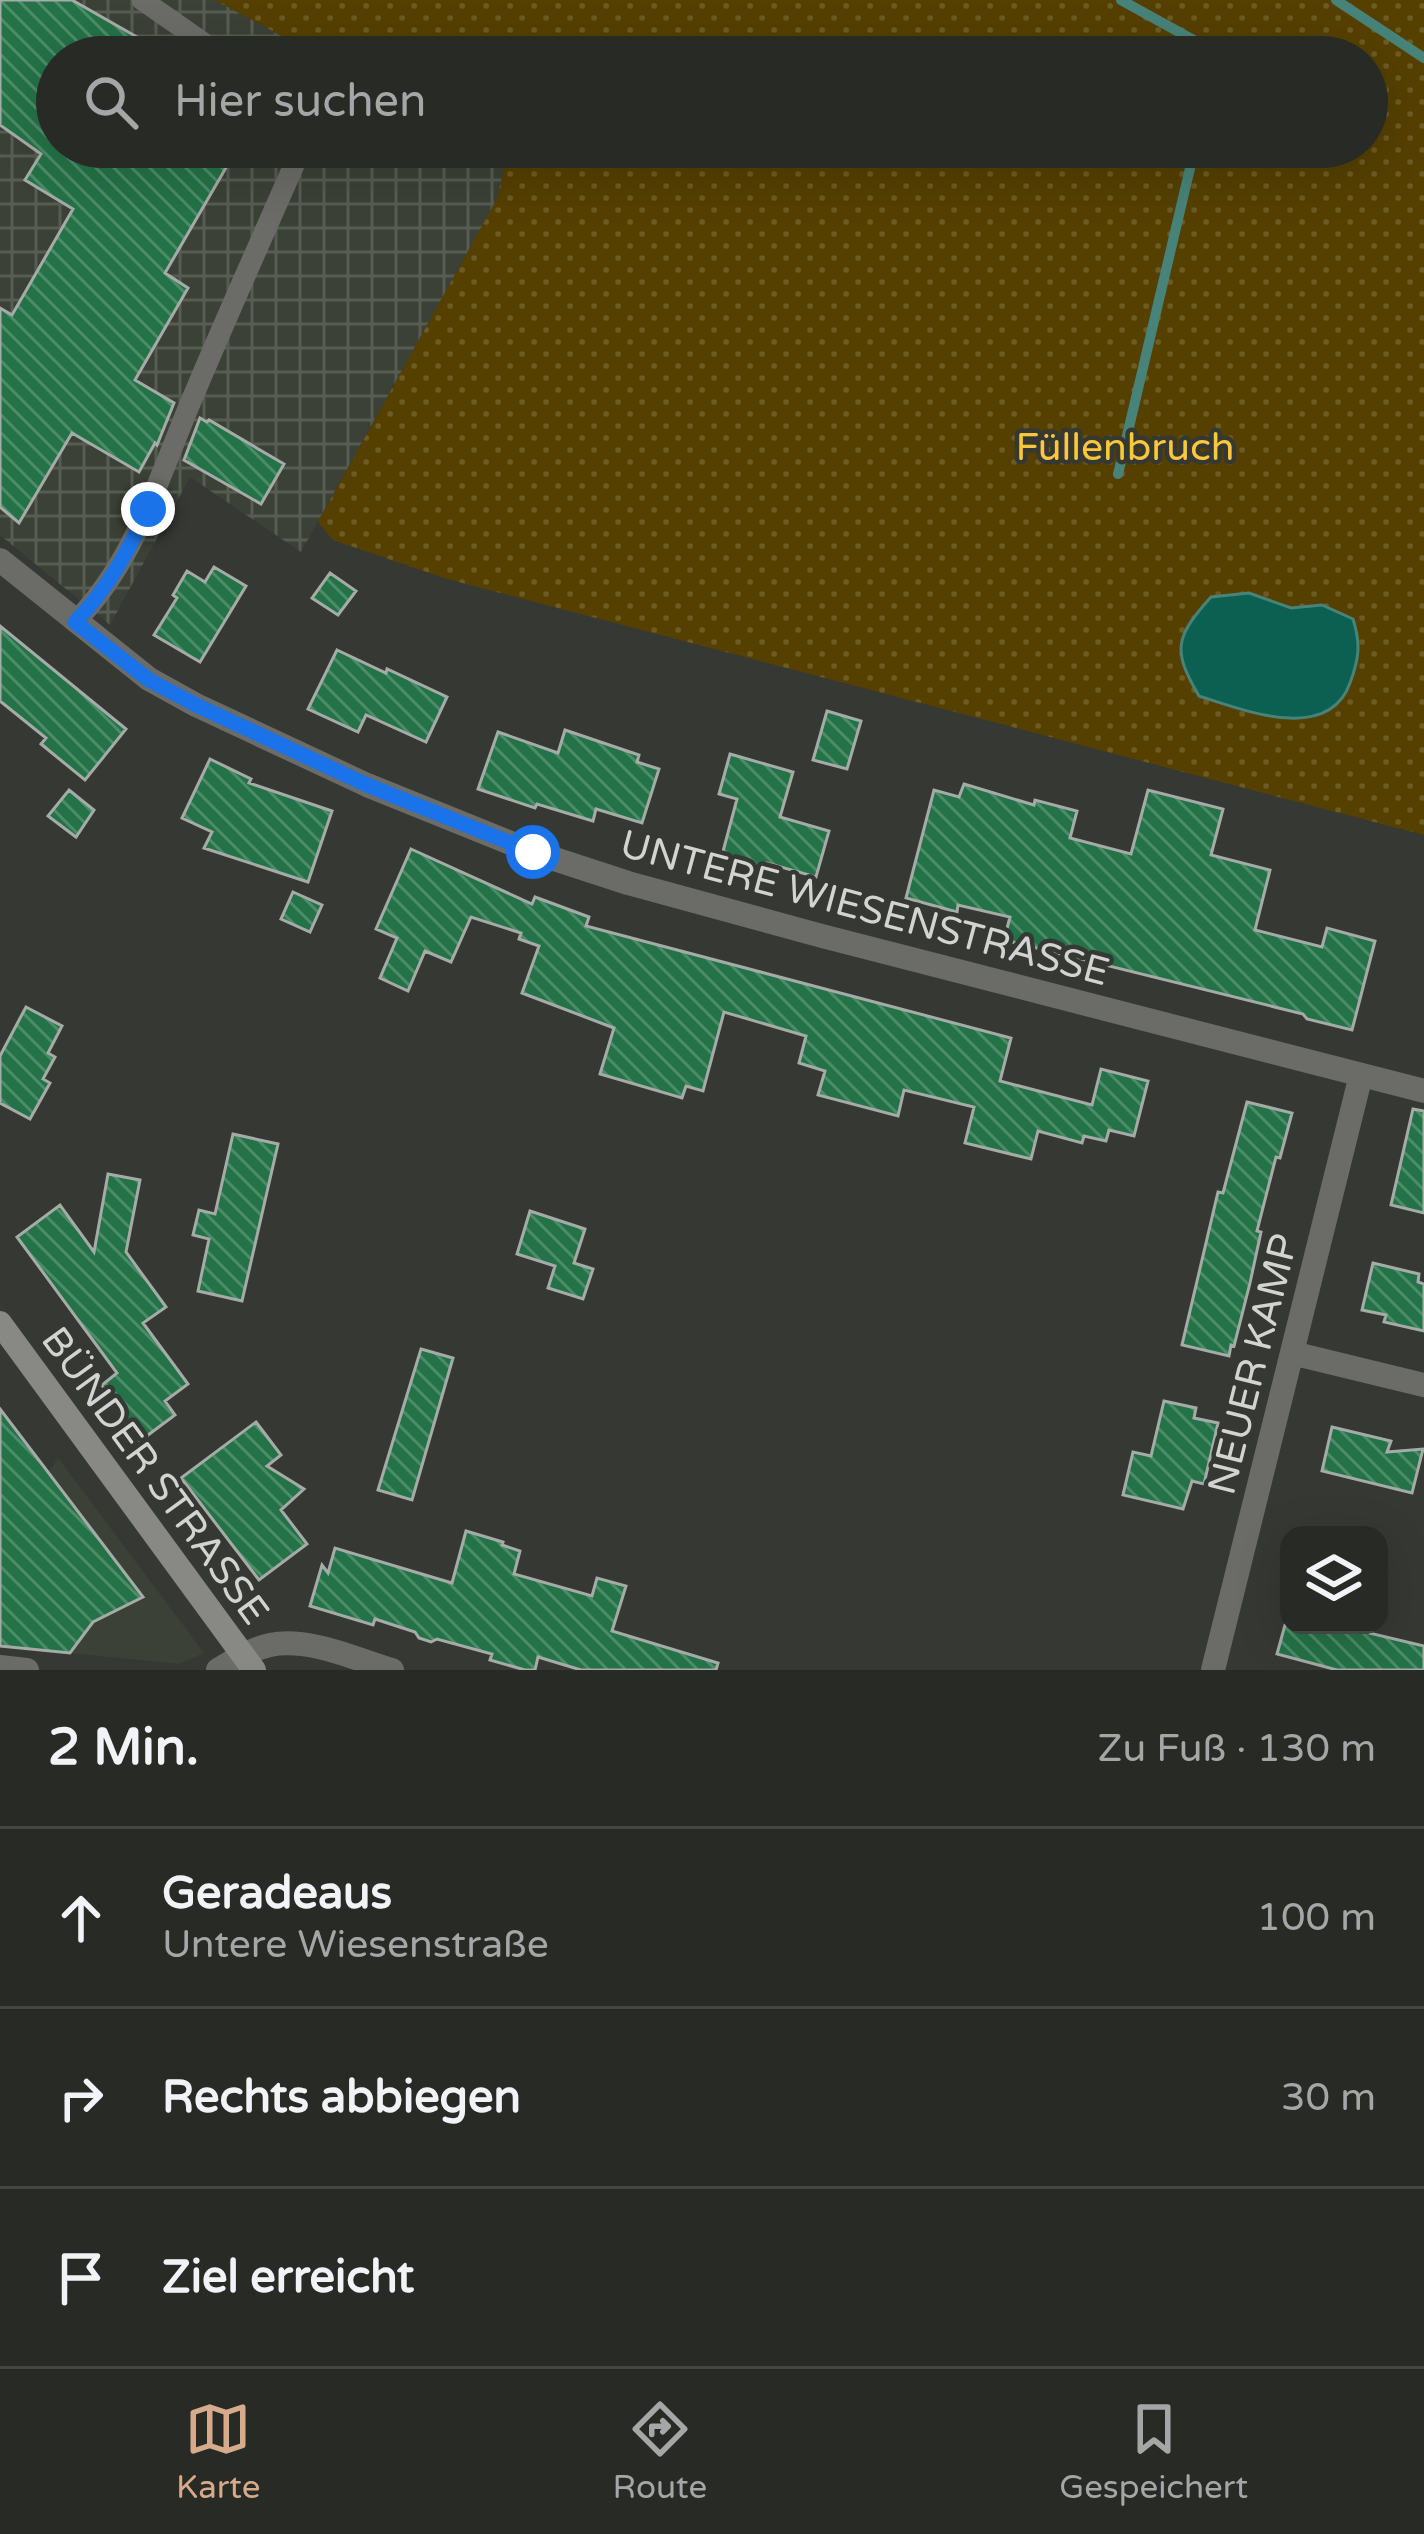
<!DOCTYPE html>
<html lang="de">
<meta charset="utf-8">
<style>
:root{--surface:#282a26;--page:#343632;--text:#f1f3f6;--muted:#a5a7a7;--line:#444643;--accent:#d6ab8b}
body{margin:0;font-family:"Varela Round",sans-serif;background:var(--page);color:var(--text)}
.controls{position:absolute;right:36px;bottom:36px;display:grid;overflow:hidden;border-radius:24px;box-shadow:0 12px 48px #0002}
.controls button{width:108px;height:108px;display:grid;place-items:center;padding:0;border:0;border-bottom:3px solid var(--line);background:var(--surface);color:var(--text);font:60px sans-serif}
.stop{position:absolute;width:36px;height:36px;margin:-27px;border:9px solid #1a73e8;border-radius:50%;background:#fff}
.stop.end{background:#1a73e8;border-color:#fff;box-shadow:0 3px 12px #0008}
.list{margin:0;padding:0;list-style:none}
h2{display:flex;justify-content:space-between;align-items:center;height:156px;margin:0;padding:0 48px;font-size:51px}
h2 small{font-size:39px;font-weight:400;color:var(--muted)}
.list li{display:grid;grid-template-columns:78px 1fr auto;gap:36px;align-items:center;box-sizing:border-box;height:180px;padding:0 48px;border-top:3px solid var(--line)}
.list b{display:block;font-size:45px;white-space:nowrap}
.list p{margin:0;font-size:39px;white-space:nowrap;color:var(--muted)}
.list em{font-size:39px;font-style:normal;color:var(--muted)}
.icon{flex:none;width:66px;height:66px;fill:none;stroke:currentColor;stroke-width:2;stroke-linecap:round;stroke-linejoin:round}
.map{position:relative;flex:none;width:1424px;height:1670px;overflow:hidden}
.search{position:absolute;background:var(--surface);box-shadow:0 12px 48px #0002;left:36px;right:36px;top:36px;height:132px;display:flex;align-items:center;gap:30px;box-sizing:border-box;padding:0 42px;border-radius:66px;color:var(--muted);font-size:45px}
.sheet{height:696px;background:var(--surface)}
nav{display:flex;justify-content:space-around;align-items:center;box-sizing:border-box;height:168px;border-top:3px solid var(--line);background:var(--surface);font-size:33px;color:var(--muted)}
nav a{display:grid;justify-items:center;gap:6px}
nav .on{color:var(--accent)}
.map>svg:first-child{display:block}
.built{fill:#3b4136}
.industrial{fill:url(#industrial-grid)}
.green{fill:url(#green-dots)}
.water{fill:#0c6052;stroke:#478378;stroke-width:3}
.lines{fill:none;stroke-linecap:round;stroke-linejoin:round}
.stream{stroke:#478378;stroke-width:10}
.building{fill:url(#building-back-hatch);stroke:#a5aba7;stroke-width:3}
.lane{stroke:#6b6b68;stroke-width:21}
.street{stroke:#6b6b68;stroke-width:24}
.secondary{stroke:#888884;stroke-width:24}
.route{stroke:#1a73e8;stroke-width:15}
.labels{text-anchor:middle;stroke-width:9;stroke-linejoin:round;paint-order:stroke}
.park-label{font-size:39px;fill:#fcc83b;stroke:#353833}
.street-label{font-size:39px;fill:#d2d4d1;stroke:#353833}
</style>
<div class="map">
<svg width="1424" height="1670" viewBox="0 0 1424 1670">
<defs>
<pattern id="industrial-grid" width="8" height="8" patternUnits="userSpaceOnUse" patternTransform="scale(3)"><rect width="8" height="8" fill="#3b4136"/><path d="M0 4h8M4 0v8" fill="none" stroke="#565c52"/></pattern>
<pattern id="green-dots" width="8" height="8" patternUnits="userSpaceOnUse" patternTransform="scale(3)"><rect width="8" height="8" fill="#554000"/><path d="M2 2h.1M6 6h.1" fill="none" stroke="#6d5b24" stroke-width="1.8" stroke-linecap="round"/></pattern>
<pattern id="building-back-hatch" width="6" height="6" patternUnits="userSpaceOnUse" patternTransform="scale(3)"><rect width="6" height="6" fill="#247247"/><path d="M-1 5l2 2M0 0l6 6M5-1l2 2" fill="none" stroke="#4d8c69"/></pattern>
</defs>
<rect width="100%" height="100%" fill="#353833"/>
<!-- built -->
<path class="built" d="M58,1458L204,1653L179,1664L0,1646V1541Z"/>
<!-- industrial -->
<path class="industrial" d="M0,0H215L321,57H57V147H490L507,156L497,199L301,552L190,477L110,625L0,535Z"/>
<!-- green -->
<path class="green" d="M215,0H1424V835L447,579L333,540L318,522L497,199L507,156L490,147H1367V57H321Z"/>
<!-- water -->
<path class="water" d="M1249,593L1291,608L1322,605L1353,619C1361,644 1359,659 1350,683C1328,744 1243,710 1199,696C1172,650 1175,637 1211,597Z"/>
<g class="lines">
<!-- stream -->
<path class="stream" d="M1121,0L1217,53L1216,57
M1336,0L1424,58
M1118,474L1195,147"/>
</g>
<!-- building -->
<path class="building" d="M0,0H72L172,57H57V147H238L165,273L188,288L135,380L174,403L157,445L155,443L139,472L72,433L19,523L0,507V308L12,315L73,209L25,180L41,154L0,125Z
M200,418L207,422L209,420L284,464L261,504L184,460Z
M214,567L246,586L200,662L154,635L177,598L173,595L187,571L205,582Z
M330,573L356,591L338,615L312,598Z
M0,626L126,729L85,780L41,744L46,738L0,701Z
M337,650L386,673L387,669L447,697L426,742L366,715L358,732L308,709Z
M827,711L861,721L847,769L813,760Z
M565,730L639,755L637,762L659,769L642,823L596,809L593,821L537,804L535,808L478,789L498,732L558,753Z
M730,754L793,772L780,817L829,831L816,877L767,863L765,871L721,859L737,799L719,794Z
M210,759L251,779L249,783L332,811L308,882L204,848L212,832L182,818Z
M964,784L1034,805L1035,800L1077,811L1070,838L1131,854L1148,790L1223,809L1211,855L1270,870L1255,930L1322,947L1327,928L1375,941L1352,1030L1307,1019L1303,1014L1004,940L1010,917L958,905L957,912L906,898L934,790L959,797Z
M69,790L94,810L76,837L48,816Z
M411,849L532,904L535,897L589,917L586,926L1011,1038L1000,1081L1092,1105L1101,1069L1148,1081L1134,1136L1109,1130L1106,1141L1084,1136L1082,1143L1038,1131L1031,1159L965,1143L974,1107L904,1090L898,1116L818,1095L825,1071L799,1063L806,1036L724,1012L703,1091L686,1086L682,1098L600,1074L614,1028L522,993L539,946L519,939L521,933L471,917L451,962L425,951L408,991L380,978L397,938L376,929Z
M293,892L322,905L310,932L281,919Z
M26,1007L62,1026L48,1053L55,1057L43,1079L50,1083L30,1119L0,1103V1056Z
M1247,1102L1292,1113L1280,1158L1276,1157L1257,1231L1261,1232L1250,1283L1234,1346L1231,1345L1229,1356L1182,1345L1218,1192L1223,1193Z
M1413,1109L1424,1111V1213L1391,1205Z
M233,1134L278,1144L242,1301L198,1291L209,1239L193,1235L199,1210L215,1214Z
M108,1174L140,1180L126,1252L166,1307L143,1323L188,1384L165,1401L175,1415L140,1441L102,1385L117,1373L17,1237L60,1205L94,1252Z
M530,1211L585,1229L574,1263L593,1269L583,1299L548,1288L555,1266L517,1254Z
M1373,1263L1419,1274L1418,1282L1424,1284V1331L1384,1322L1386,1315L1362,1310Z
M421,1349L453,1358L412,1500L378,1490Z
M1164,1401L1196,1408L1194,1418L1218,1423L1204,1484L1192,1481L1183,1509L1123,1495L1133,1452L1151,1456Z
M0,1409L143,1597L93,1622L70,1653L0,1646Z
M256,1422L281,1455L267,1466L304,1489L281,1510L307,1544L259,1580L181,1478Z
M1332,1427L1391,1441L1387,1452L1423,1449L1412,1493L1322,1471Z
M466,1531L503,1542L502,1545L520,1551L514,1574L592,1596L597,1578L626,1586L612,1631L718,1663L716,1670H581L538,1657L535,1670H525L490,1660L492,1654L437,1639L431,1642L419,1638L415,1632L375,1619L373,1625L310,1606L322,1565L328,1573L335,1548L452,1583Z
M1285,1625H1371L1369,1633L1424,1646V1670H1337L1277,1654Z"/>
<g class="lines">
<!-- lane -->
<path class="lane" d="M142,0L224,57
M75,622C133,563 156,486 187,411C221,329 258,247 294,165L299,147"/>
<!-- street -->
<path class="street" d="M0,560L149,679L196,705L367,785L533,852L628,883L822,936L1424,1091
M1292,1353L1424,1385
M0,1667L27,1670
M218,1670C234,1660 251,1649 270,1645C309,1637 355,1659 392,1670
M1213,1670L1361,1075"/>
<!-- secondary -->
<path class="secondary" d="M0,1323L254,1670"/>
</g>
<g class="lines">
<!-- route -->
<path class="route" d="M148,509C128,551 108,589 75,622L149,680L196,705L367,785L533,852"/>
</g>
<g class="labels">
<!-- park labels -->
<g class="park-label">
<text x="1125" y="460">Füllenbruch</text>
</g>
<!-- street labels -->
<g class="street-label">
<text transform="translate(865 907) rotate(15)" y="14">UNTERE WIESENSTRASSE</text>
<text transform="translate(1252 1364) rotate(-76)" y="14">NEUER KAMP</text>
<text transform="translate(156 1475) rotate(54)" y="14">BÜNDER STRASSE</text>
</g>
</g>
</svg>
<div class="controls">
<button><svg class="icon" aria-label="layers" viewBox="0 0 24 24"><path d="M12 4l9 5-9 5-9-5zM3 14l9 5 9-5"/></svg></button>
</div>
<div class="stop" style="left:533px;top:852px"></div>
<div class="stop end" style="left:148px;top:509px"></div>
<div class="search"><svg class="icon" aria-label="search" viewBox="0 0 24 24"><circle cx="10" cy="10" r="6"/><path d="M15 15l6 6"/></svg>Hier suchen</div>
</div>
<section class="sheet">
<h2>2 Min.<small>Zu Fuß · 130 m</small></h2>
<ul class="list">
<li><svg class="icon" aria-label="ahead" viewBox="0 0 24 24"><path d="M12 20V5M6 11l6-6 6 6"/></svg><div><b>Geradeaus</b><p>Untere Wiesenstraße</p></div><em>100 m</em></li>
<li><svg class="icon" aria-label="right" viewBox="0 0 24 24"><path d="M7 20v-9h11M14 6l5 5-5 5"/></svg><div><b>Rechts abbiegen</b></div><em>30 m</em></li>
<li><svg class="icon" aria-label="arrive" viewBox="0 0 24 24"><path d="M6 21V4h12l-3 4 3 4H6"/></svg><div><b>Ziel erreicht</b></div></li>
</ul>
</section>
<nav>
<a class="on"><svg class="icon" aria-label="map" viewBox="0 0 24 24"><path d="M3 6l6-2 6 2 6-2v14l-6 2-6-2-6 2zM9 4v14M15 6v14"/></svg>Karte</a>
<a><svg class="icon" aria-label="directions" viewBox="0 0 24 24"><path d="M12 3l9 9-9 9-9-9zM9 14v-3h6M13 9l2 2-2 2"/></svg>Route</a>
<a><svg class="icon" aria-label="saved" viewBox="0 0 24 24"><path d="M7 4h10v16l-5-4-5 4z"/></svg>Gespeichert</a>
</nav>
